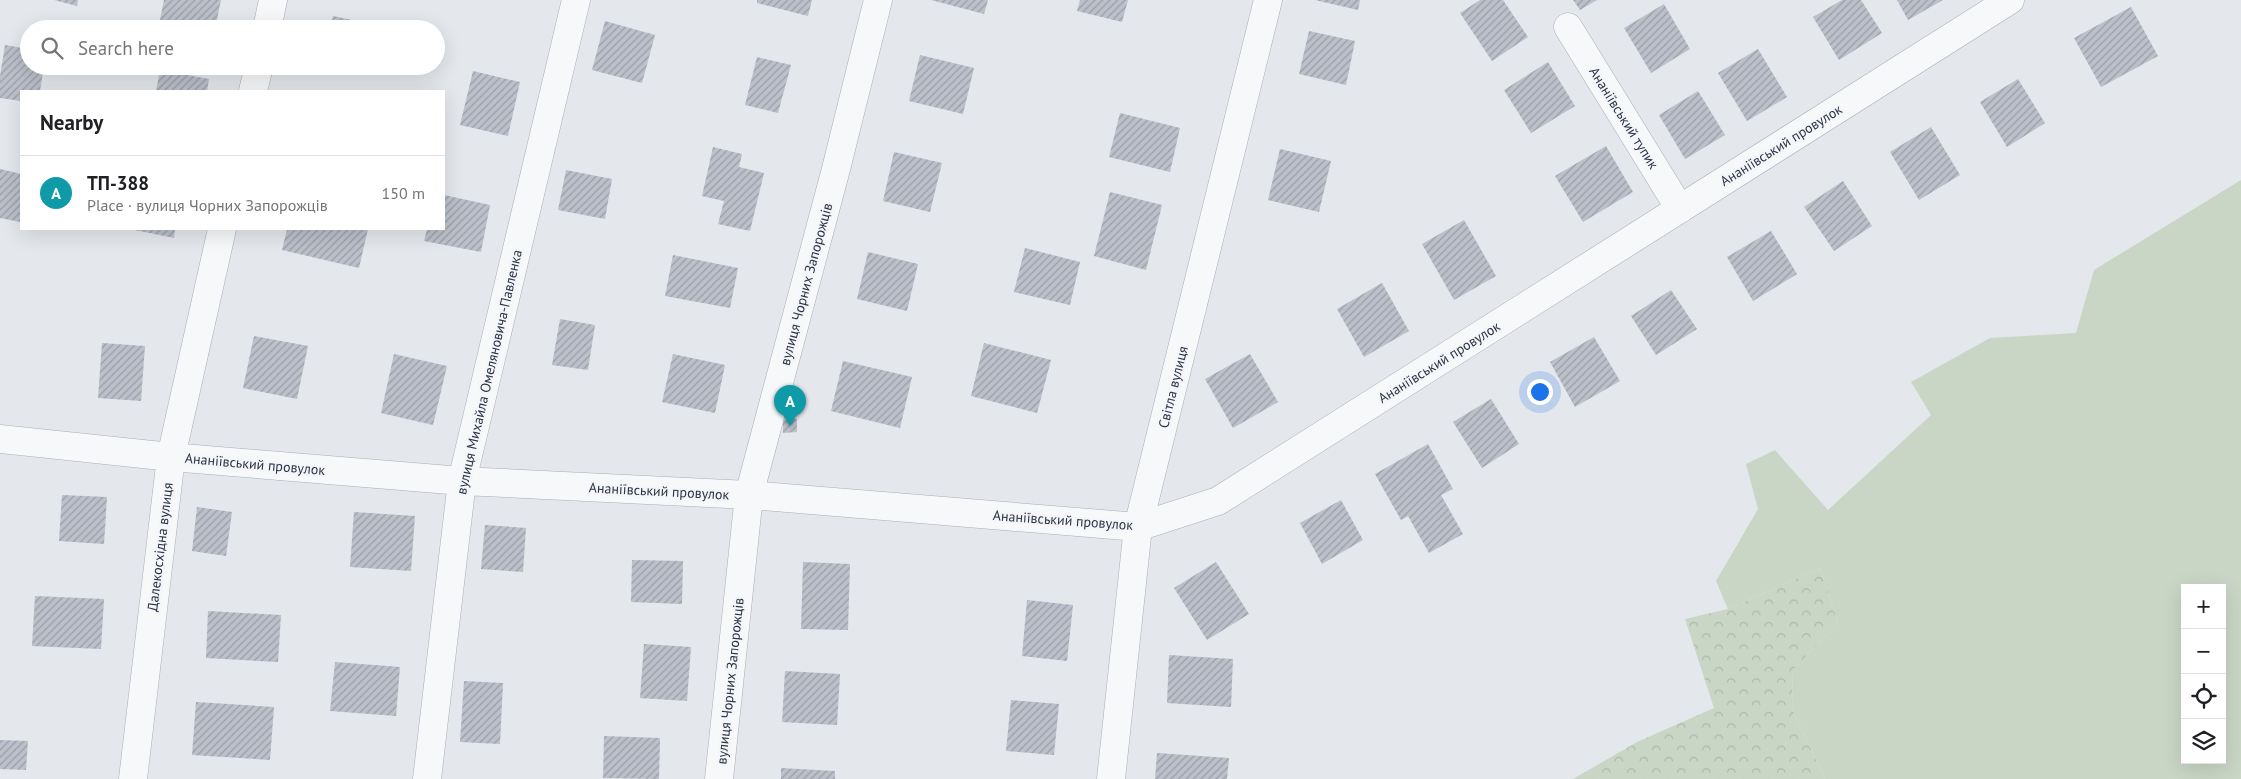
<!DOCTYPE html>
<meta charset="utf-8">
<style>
:root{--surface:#fff;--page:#f2f2f2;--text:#202124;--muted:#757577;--line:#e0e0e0;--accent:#111827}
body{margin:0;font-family:"PT Sans",sans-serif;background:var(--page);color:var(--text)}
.controls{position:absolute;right:15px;bottom:15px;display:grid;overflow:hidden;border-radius:0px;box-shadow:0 5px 20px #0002}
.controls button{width:45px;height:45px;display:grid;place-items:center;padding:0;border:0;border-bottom:1px solid var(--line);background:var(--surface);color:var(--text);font:25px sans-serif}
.you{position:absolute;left:1539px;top:391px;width:18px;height:18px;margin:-12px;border:4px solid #fff;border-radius:50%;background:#1a73e8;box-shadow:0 0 0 8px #1a73e833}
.badge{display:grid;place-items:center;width:32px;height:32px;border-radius:50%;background:var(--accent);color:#fff;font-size:16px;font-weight:700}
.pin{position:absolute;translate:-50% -41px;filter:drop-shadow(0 1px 2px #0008)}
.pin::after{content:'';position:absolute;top:26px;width:18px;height:15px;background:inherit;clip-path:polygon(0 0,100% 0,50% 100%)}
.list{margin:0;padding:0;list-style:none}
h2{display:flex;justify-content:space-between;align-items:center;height:65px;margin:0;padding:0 20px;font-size:21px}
h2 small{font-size:16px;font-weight:400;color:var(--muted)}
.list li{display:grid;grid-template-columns:32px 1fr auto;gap:15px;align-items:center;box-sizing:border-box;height:75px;padding:0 20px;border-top:1px solid var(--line)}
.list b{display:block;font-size:19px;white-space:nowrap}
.list p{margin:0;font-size:16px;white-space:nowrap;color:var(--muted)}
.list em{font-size:16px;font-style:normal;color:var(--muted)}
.icon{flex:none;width:28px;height:28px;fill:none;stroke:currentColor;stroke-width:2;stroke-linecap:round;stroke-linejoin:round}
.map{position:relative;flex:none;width:2241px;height:779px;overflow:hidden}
.search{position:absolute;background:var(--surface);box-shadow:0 5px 20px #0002;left:20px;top:20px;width:425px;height:55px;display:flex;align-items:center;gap:12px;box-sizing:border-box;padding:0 18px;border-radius:28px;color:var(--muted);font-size:19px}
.panel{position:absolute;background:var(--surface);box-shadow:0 5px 20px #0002;left:20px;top:90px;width:425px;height:140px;border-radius:0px}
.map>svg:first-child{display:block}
.grass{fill:#c9d6c5;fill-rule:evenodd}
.forest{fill:url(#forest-crowns)}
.building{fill:url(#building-hatch)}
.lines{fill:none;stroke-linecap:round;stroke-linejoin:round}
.minor-casing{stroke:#a9aeb7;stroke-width:29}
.minor{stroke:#f7f8fa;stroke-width:28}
.labels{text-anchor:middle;stroke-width:5;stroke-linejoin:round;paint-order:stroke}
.street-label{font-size:14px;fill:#2b3445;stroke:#f4f6f9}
</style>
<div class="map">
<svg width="2241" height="779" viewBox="0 0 2241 779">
<defs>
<pattern id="forest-crowns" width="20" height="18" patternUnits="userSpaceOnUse" patternTransform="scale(1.25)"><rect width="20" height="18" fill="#c9d6c5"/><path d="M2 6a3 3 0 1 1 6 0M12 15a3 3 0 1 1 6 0" fill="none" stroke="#adb8ab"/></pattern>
<pattern id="building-hatch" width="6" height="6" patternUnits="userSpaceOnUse" patternTransform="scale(1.25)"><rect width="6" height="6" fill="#bbc0ca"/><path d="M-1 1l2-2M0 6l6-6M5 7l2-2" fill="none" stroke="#989da6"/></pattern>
</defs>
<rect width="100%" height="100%" fill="#e4e7ec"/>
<!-- grass -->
<path class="grass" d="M2241,180V779H1825L1792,709L1793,670L1838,623L1820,568L1728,609L1716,581L1758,509L1746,464L1775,450L1828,510L1931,415L1911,382L1990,338L2076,333L2094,270ZM2185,588H2222V760H2185Z"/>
<!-- forest -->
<path class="forest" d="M1820,568L1838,623L1793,670L1792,709L1825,779H1573L1637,742L1714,708L1685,619L1728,609Z"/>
<!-- building -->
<path class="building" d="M54,0H78L77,6Z
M164,0H221L215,29H203L160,20Z
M757,0H812L808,16L757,3Z
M931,0H988L984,14Z
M1080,0H1128L1122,22L1077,11Z
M1315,0H1360L1358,10Z
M1480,0H1503L1528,37L1492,61L1460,13Z
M1573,0H1597L1580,10Z
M1842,0H1861L1882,33L1839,60L1813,17Z
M1897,0H1943L1908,20Z
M1664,4L1690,49L1651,73L1624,28Z
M2131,7L2158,56L2101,87L2074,38Z
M333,16L385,27V29H330Z
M605,21L655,35L642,83L592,70Z
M1309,31L1355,41L1346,85L1299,74Z
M5,45L29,49V66H44L40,91H21V101L0,98V76Z
M1758,49L1787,97L1747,121L1718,73Z
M920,55L974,68L963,114L909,101Z
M757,57L791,65L778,113L745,105Z
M1548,62L1575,106L1531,133L1504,90Z
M160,70L209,79L207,91H156Z
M473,71L520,82L508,136L460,125Z
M2018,79L2045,123L2007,147L1980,102Z
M1698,91L1725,135L1685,159L1659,115Z
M1120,113L1180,128L1170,172L1109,157Z
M1931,127L1960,175L1919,200L1890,152Z
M1606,146L1633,192L1583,222L1555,176Z
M713,147L742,154L739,167L764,173L750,231L718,224L724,201L702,196Z
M1280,149L1331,161L1319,212L1268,200Z
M894,152L942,163L930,212L883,201Z
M0,169L21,174L20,222L0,218Z
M566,170L612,179L605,219L558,210Z
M1843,181L1872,226L1834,251L1804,207Z
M1110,192L1162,205L1146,270L1094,256Z
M444,195L490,205L481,252L424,241L427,229H444Z
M1464,220L1496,276L1454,300L1422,244Z
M130,229H175L174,238Z
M287,229H368L359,268L282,250Z
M1771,231L1797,274L1753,301L1727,257Z
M1025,248L1080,262L1070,305L1014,292Z
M868,252L918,264L907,311L857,299Z
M673,255L738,268L730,308L665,296Z
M1382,283L1409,331L1364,357L1337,309Z
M1671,290L1697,329L1656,355L1631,316Z
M560,319L595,325L588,370L552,365Z
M254,336L308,346L297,399L243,388Z
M1594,337L1620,381L1575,407L1550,362Z
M102,343L145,346L141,401L98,398Z
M984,343L1051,360L1037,413L971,396Z
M394,354L447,366L433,425L381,413Z
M673,354L725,365L715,413L662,402Z
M1250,354L1278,402L1233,428L1205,379Z
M843,361L912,377L900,428L831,411Z
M1491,399L1519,444L1482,468L1453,422Z
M797,419V432L783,433V420Z
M1428,444L1453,489L1441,495L1463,534L1429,553L1408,516L1401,520L1375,474Z
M62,495L107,497L104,544L59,541Z
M1341,500L1363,540L1322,564L1300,523Z
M197,507L232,512L226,556L192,551Z
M354,512L415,516L411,571L350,567Z
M485,525L526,528L523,572L481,569Z
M632,560L683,561L682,604L631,602Z
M803,562L850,564L848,630L801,629Z
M1216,562L1249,614L1207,640L1174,588Z
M35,596L104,599L101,649L32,646Z
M1027,600L1073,605L1067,661L1022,656Z
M208,611L281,615L278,662L206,658Z
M644,644L691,647L687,701L640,698Z
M1169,655L1233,659L1231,707L1167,703Z
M335,662L400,667L396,716L330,711Z
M785,671L840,674L837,725L782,722Z
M464,681L503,683L500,744L460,742Z
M1011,700L1059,704L1054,755L1006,751Z
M196,702L274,707L270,760L192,755Z
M604,736L660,738L659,779L603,778Z
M0,740L28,741L26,770L0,769Z
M1157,753L1229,758L1227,779H1155Z
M781,768L835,771V779H781Z"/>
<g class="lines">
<defs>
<path id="minor" d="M1568,27L1680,209
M267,29L273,0
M253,91L259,66
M0,439L171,457L462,481L749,495L1138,527L1218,501L2010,0
M133,779L171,457L222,229
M427,779L462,481L576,0
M719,779L749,495L836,169L878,0
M1111,779L1138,527L1268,0"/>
</defs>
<!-- minor casing -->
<use href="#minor" class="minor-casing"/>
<!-- minor -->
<use href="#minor" class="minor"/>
</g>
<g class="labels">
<!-- street labels -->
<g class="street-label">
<text transform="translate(1624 118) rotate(58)" y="5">Ананіївський тупик</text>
<text transform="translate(1781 145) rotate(-32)" y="5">Ананіївський провулок</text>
<text transform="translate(806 284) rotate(-75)" y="5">вулиця Чорних Запорожців</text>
<text transform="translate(1439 362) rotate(-32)" y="5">Ананіївський провулок</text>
<text transform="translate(489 372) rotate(-77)" y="5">вулиця Михайла Омеляновича-Павленка</text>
<text transform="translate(1173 387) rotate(-76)" y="5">Світла вулиця</text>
<text transform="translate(255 464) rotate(5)" y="5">Ананіївський провулок</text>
<text transform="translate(659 491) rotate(3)" y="5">Ананіївський провулок</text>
<text transform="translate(1063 520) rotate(4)" y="5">Ананіївський провулок</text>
<text transform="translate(160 547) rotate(-83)" y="5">Далекосхідна вулиця</text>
<text transform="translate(730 681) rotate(-84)" y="5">вулиця Чорних Запорожців</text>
</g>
</g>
</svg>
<div class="controls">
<button>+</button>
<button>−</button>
<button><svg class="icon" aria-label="locate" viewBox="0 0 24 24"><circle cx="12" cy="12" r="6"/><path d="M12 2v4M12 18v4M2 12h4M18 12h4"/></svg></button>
<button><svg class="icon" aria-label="layers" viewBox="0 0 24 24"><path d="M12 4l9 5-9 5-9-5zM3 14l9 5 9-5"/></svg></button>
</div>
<div class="you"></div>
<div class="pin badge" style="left:790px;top:426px;background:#0f9aa8">A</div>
<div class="search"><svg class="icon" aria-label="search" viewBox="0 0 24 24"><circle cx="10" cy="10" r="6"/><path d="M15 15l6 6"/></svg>Search here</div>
<section class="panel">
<h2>Nearby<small></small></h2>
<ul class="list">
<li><span class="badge" style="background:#0f9aa8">A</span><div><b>ТП-388</b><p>Place · вулиця Чорних Запорожців</p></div><em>150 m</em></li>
</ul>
</section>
</div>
